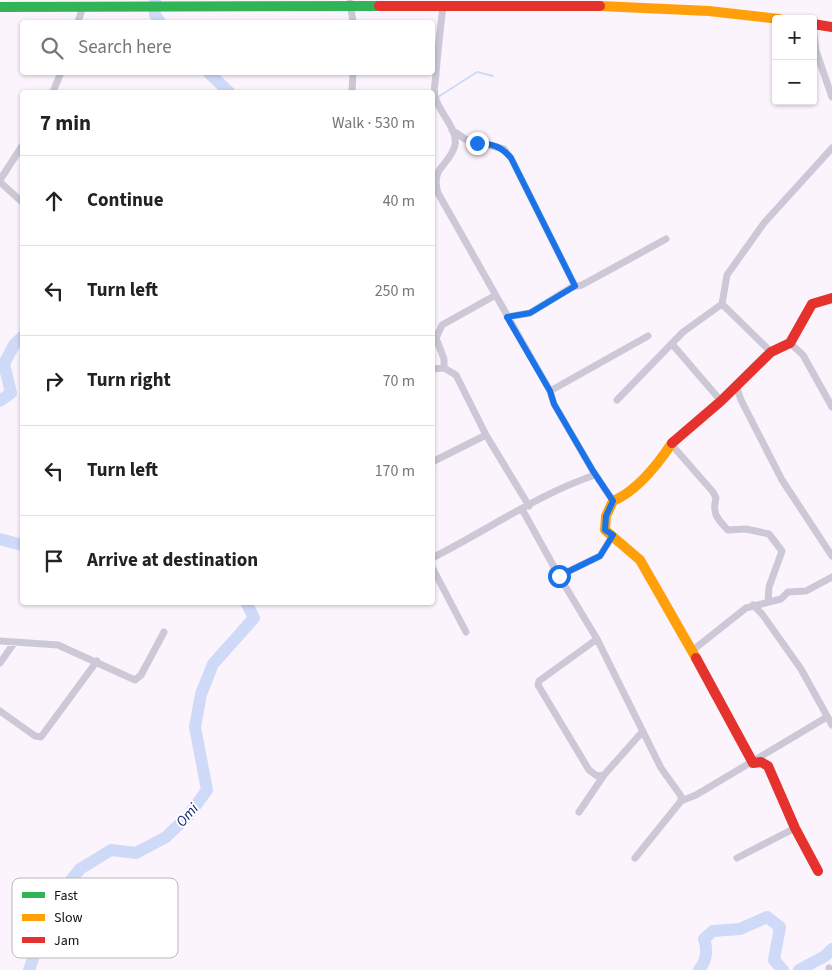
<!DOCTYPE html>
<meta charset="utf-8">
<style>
:root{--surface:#fff;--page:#f2f2f2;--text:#222;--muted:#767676;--line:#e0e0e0}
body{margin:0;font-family:"Source Sans 3",sans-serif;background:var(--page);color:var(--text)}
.controls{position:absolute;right:15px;top:15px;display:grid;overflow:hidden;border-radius:5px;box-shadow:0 1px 4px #0004}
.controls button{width:45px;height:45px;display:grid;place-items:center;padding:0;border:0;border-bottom:1px solid var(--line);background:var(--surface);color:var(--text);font:25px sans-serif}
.stop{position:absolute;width:15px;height:15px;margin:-11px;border:4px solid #1a73e8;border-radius:50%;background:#fff}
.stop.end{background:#1a73e8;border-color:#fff;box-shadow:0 1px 5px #0008}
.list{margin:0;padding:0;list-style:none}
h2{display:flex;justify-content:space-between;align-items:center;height:65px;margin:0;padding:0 20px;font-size:21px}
h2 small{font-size:16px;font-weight:400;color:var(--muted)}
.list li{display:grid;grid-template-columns:32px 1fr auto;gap:15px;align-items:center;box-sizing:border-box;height:90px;padding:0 20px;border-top:1px solid var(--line)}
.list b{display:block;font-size:19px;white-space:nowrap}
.list em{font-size:16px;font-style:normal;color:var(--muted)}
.icon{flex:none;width:28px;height:28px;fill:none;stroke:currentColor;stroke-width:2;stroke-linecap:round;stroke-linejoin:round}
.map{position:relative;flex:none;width:832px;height:970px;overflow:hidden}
.search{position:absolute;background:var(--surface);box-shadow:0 1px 4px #0004;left:20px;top:20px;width:415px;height:55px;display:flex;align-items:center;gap:12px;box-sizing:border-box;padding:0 18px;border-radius:5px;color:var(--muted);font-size:19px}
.panel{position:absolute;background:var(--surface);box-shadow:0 1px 4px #0004;left:20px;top:90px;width:415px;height:515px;border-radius:5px}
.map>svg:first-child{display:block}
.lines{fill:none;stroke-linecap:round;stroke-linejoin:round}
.stream{stroke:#cfd9f8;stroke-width:2}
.river{stroke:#cfd9f8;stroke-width:12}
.street{stroke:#ccc8d7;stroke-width:7}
.fast{stroke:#30b455;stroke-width:10}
.slow{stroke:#ff9f0a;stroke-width:10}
.jam{stroke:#e5322d;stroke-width:10}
.route{stroke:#1a73e8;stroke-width:6}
.labels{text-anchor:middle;stroke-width:4;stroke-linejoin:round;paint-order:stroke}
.water-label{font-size:15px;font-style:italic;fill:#142571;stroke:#fff}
.key{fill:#fff;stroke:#b9b8b9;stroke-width:1}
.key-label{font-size:14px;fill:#151115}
</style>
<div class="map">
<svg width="832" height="970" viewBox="0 0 832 970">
<rect width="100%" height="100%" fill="#fcf4fc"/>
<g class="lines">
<!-- stream -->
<path class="stream" d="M438,97L477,72L493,76"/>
<!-- river -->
<path class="river" d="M155,0V15L160,22
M208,72L229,92
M0,401L11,393L4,364L14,345L22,337
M0,539L22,545
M29,970L36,950L53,924L61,893L80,869L111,850L136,853L166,837L188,816L207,790L195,727L201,694L213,664L254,618L246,602
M699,970C706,961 708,950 704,939L713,931L740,929L767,917L780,927L774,960L783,970
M799,970L825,956L832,949"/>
<!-- street -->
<path class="street" d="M350,3L353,22
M443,7C440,29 438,51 436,73C436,80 433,89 435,96C438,112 458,128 455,145C450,166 430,166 438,193C475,259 512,325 550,391L554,404L593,471L613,501
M78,22L83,6
M813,27L816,51L832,97
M53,92L61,72
M352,92L353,72
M452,130L465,139L504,149L511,158L575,286
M0,180L22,146
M0,182L22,202
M722,304L771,352
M507,317L530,313L572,287L582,285L666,239
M790,343L803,355L832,407
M672,344L721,401
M444,368V359L436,338L442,325L494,296
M432,369L444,368L456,375L486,435L529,506
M736,385L741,400L782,480L832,556
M550,391L648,336
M617,400L683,332L722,304L727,275L764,223L832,148
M671,444L713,492L716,498C712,513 717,519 728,530L746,529L769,534L782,551L769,587L768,601
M432,462L486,435
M522,509L559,576L597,639L661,768L681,796V801L635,858
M432,558C486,531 538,494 595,475L593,472
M432,567L466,632
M559,576L600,556L613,535
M753,605L762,614L801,669L832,725
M597,639L539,681L538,685L589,770L597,776L604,775L643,731
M0,641L58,645L135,680L141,675L164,632
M693,650L746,608L781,599L788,592L806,591L832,577
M0,663L14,643
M0,711L35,736L41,737L97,661
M681,801L696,795L827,717
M579,812L604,775
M737,858L795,828
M829,968L831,970"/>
<!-- fast -->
<path class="fast" d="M0,7L379,6"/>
<!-- slow -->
<path class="slow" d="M600,6L709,11L779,19
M672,443C658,464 637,491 613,501L606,516L605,530L640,560L696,658"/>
<!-- jam -->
<path class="jam" d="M379,6H600
M813,24L832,27
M672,443L721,401L771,352L790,343L812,304L832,298
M696,658L753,763L761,762L768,766L795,828L818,871"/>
</g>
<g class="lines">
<!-- route -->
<path class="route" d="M477,143C492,144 501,146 511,158L575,286L530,313L507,317L550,391L554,404L593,471L613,501L606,516L605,530L613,535L600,556L559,576"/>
</g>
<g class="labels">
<!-- water labels -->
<g class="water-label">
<text transform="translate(187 815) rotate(-49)" y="5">Omi</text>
</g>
</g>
<!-- legend -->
<rect x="12" y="878" width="166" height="80" rx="8" class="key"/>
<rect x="22" y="892" width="23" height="6" fill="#30b455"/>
<rect x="22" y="914" width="23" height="7" fill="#ff9f0a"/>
<rect x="22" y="937" width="23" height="6" fill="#e5322d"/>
<g class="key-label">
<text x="54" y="900">Fast</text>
<text x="54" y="922">Slow</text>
<text x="54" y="945">Jam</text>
</g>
</svg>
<div class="controls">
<button>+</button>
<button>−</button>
</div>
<div class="stop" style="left:559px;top:576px"></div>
<div class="stop end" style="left:477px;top:143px"></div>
<div class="search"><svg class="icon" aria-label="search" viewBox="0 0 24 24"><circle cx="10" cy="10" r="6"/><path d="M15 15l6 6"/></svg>Search here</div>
<section class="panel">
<h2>7 min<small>Walk · 530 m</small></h2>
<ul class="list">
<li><svg class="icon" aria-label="ahead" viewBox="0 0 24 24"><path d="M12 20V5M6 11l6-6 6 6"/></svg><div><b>Continue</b></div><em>40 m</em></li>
<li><svg class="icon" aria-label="left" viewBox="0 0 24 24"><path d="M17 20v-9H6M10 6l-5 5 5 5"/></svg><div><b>Turn left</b></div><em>250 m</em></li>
<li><svg class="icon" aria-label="right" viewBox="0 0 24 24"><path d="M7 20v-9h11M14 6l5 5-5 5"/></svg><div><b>Turn right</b></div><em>70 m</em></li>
<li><svg class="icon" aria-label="left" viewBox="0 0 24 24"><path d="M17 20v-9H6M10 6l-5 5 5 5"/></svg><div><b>Turn left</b></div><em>170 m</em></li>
<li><svg class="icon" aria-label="arrive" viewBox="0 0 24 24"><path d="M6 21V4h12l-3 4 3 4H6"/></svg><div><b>Arrive at destination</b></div></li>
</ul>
</section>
</div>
